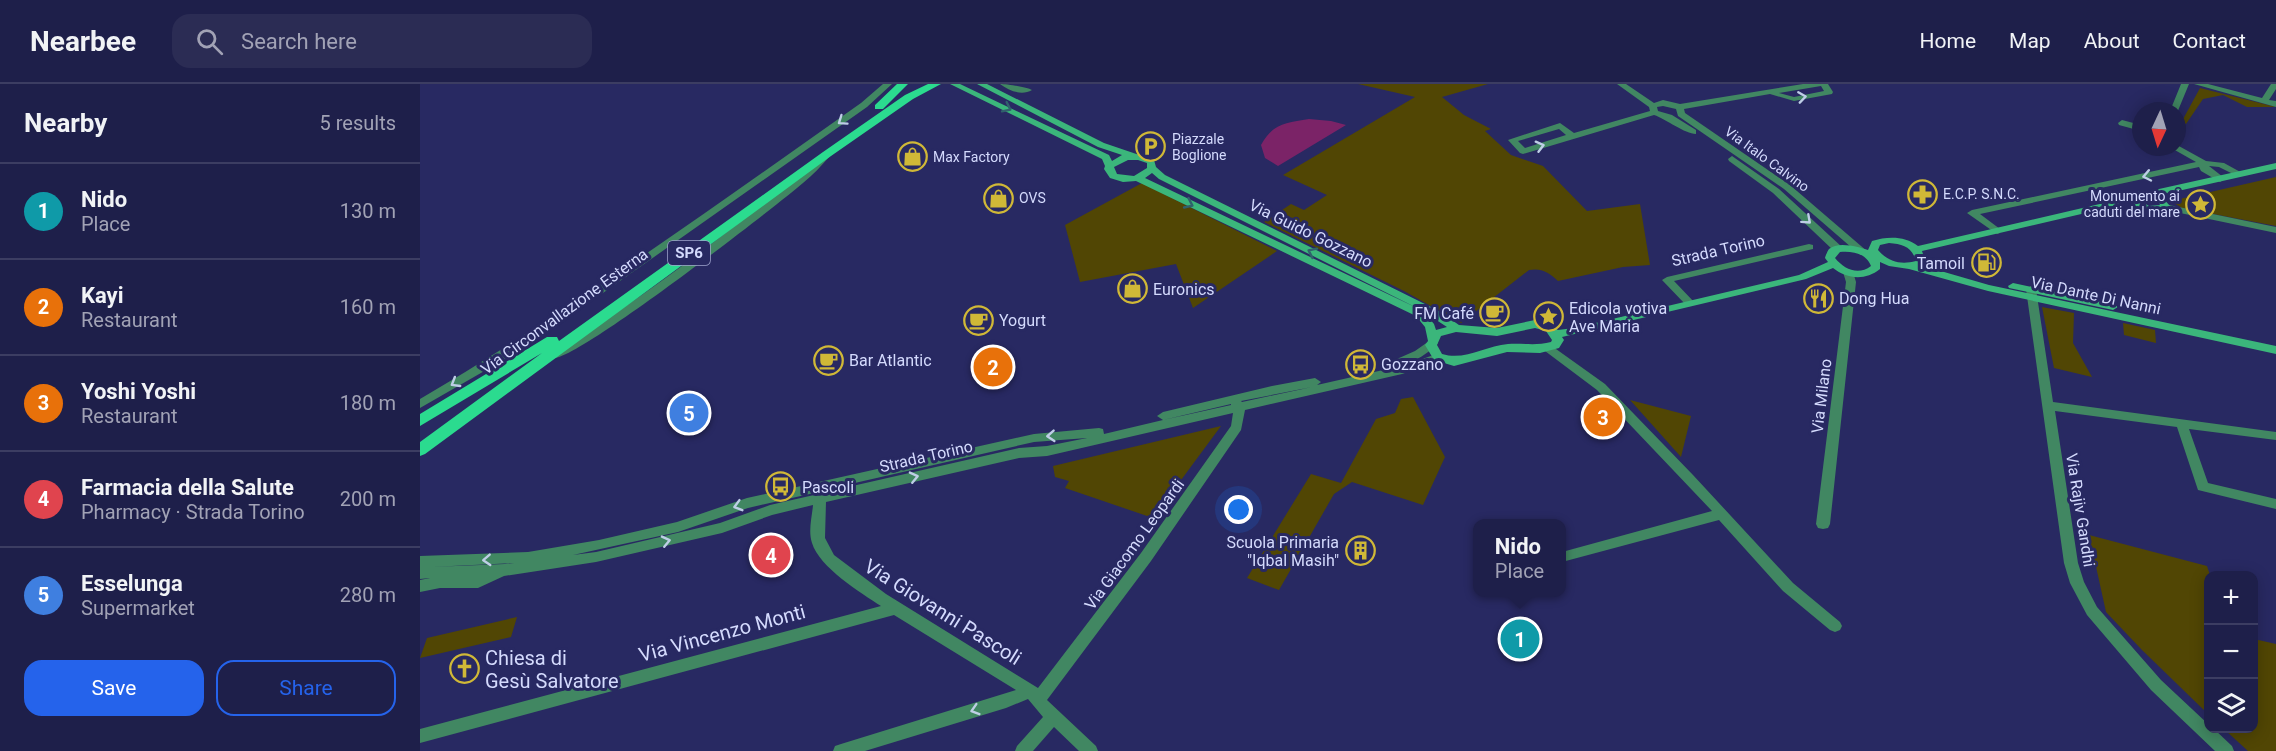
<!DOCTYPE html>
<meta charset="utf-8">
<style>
:root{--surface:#1e1f4a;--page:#2b2c54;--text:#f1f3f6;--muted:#a1a2b5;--line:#3c3d62;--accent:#2563eb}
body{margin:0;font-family:Roboto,sans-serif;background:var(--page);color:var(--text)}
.controls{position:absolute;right:18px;bottom:18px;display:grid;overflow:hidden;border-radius:12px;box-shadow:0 3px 15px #0003}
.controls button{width:54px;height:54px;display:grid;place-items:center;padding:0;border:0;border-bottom:2px solid var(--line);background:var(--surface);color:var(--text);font:30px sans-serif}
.compass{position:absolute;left:1712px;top:18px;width:54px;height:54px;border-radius:50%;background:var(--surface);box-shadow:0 3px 15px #0003;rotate:184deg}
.you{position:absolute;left:819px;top:426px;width:21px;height:21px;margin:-15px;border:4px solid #fff;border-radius:50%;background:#1a73e8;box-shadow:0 0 0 9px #1a73e833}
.badge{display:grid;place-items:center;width:39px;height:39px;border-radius:50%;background:var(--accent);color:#fff;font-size:20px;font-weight:700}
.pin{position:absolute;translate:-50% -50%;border:3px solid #fff;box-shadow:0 2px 6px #0006}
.popup{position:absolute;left:1053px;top:435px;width:93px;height:78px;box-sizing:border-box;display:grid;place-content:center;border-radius:12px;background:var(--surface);filter:drop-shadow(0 2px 4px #0005);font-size:20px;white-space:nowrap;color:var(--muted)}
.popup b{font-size:22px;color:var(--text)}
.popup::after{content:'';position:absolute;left:50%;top:100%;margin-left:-12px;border:12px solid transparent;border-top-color:var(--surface)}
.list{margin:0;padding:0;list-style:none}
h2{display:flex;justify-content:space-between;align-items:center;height:78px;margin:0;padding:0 24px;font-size:26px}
h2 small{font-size:20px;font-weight:400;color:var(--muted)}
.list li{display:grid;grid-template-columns:39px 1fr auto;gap:18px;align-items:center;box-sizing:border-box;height:96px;padding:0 24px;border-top:2px solid var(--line)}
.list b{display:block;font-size:22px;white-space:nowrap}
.list p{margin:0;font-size:20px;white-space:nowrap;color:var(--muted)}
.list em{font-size:20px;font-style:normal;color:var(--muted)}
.actions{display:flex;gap:12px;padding:18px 24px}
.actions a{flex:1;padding:14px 0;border:2px solid var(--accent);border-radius:18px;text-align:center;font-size:21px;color:var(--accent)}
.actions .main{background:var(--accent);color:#fff}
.icon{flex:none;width:33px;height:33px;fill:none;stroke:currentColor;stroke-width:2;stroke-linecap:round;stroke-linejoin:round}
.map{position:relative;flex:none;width:1856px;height:667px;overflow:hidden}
header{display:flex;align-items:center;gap:36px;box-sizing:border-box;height:84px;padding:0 30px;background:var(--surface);border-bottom:2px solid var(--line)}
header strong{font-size:28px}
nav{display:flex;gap:33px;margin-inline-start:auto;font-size:21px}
.search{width:420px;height:54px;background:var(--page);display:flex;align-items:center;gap:15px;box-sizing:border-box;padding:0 21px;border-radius:18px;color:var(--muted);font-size:22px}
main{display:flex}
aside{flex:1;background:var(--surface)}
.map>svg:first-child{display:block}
.green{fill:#514604}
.water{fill:#7b2367}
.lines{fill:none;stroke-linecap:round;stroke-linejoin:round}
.street{fill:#418762;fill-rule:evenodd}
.secondary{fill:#3bb67b;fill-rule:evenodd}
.primary{fill:#2bdb8f;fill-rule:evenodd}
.oneway{stroke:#becee6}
.oneway2{stroke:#30616c}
.labels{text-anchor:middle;stroke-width:6;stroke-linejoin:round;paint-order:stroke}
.far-poi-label{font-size:14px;fill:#d4dafd;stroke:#282962;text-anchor:start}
.far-street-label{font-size:14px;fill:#d4dafd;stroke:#282962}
.shield{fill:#282962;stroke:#a0a5ce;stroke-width:1.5}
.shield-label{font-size:15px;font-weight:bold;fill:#d4dafd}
.street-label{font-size:16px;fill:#d4dafd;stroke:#282962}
.poi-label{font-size:16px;fill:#d4dafd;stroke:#282962;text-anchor:start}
.near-street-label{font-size:20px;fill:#d4dafd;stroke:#282962}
.near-poi-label{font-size:20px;fill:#d4dafd;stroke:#282962;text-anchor:start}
</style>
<header>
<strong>Nearbee</strong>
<div class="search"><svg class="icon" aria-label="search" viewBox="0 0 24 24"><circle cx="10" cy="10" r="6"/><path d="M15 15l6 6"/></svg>Search here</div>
<nav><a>Home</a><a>Map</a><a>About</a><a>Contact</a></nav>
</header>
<main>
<aside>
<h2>Nearby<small>5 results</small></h2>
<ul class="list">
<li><span class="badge" style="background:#0f9aa8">1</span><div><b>Nido</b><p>Place</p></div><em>130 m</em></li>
<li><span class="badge" style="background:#e8710a">2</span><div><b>Kayi</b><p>Restaurant</p></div><em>160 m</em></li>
<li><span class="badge" style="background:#e8710a">3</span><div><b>Yoshi Yoshi</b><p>Restaurant</p></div><em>180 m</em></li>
<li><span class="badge" style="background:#e0444e">4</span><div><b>Farmacia della Salute</b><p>Pharmacy · Strada Torino</p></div><em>200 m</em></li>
<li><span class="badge" style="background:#3f7fe0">5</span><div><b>Esselunga</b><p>Supermarket</p></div><em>280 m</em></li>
</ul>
<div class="actions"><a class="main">Save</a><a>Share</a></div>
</aside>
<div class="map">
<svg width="1856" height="667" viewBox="0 0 1856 667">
<rect width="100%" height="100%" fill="#282962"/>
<!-- green -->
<path class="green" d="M938,0H1068L1022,13L1044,31L1071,45L1065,47L1091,71L1123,82L1167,127L1220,120L1230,181L1203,183L1138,197C1128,188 1122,184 1109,186L1041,239L984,207L844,138L871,120L884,126L907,111L863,91L995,13Z
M1780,4L1856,23H1827L1803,11L1783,15L1766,40L1762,37Z
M1856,93V142L1762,124L1751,117Z
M722,99L857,167L773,224L756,180L660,198L645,141Z
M1622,223L1654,229L1653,259L1672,293L1634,284Z
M1703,239L1735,246L1736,259L1704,251Z
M993,313L1025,373L1003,421L932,398L914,410L859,506L827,494L891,390L921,399L956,335L975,329L981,315Z
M1210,316L1271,332L1261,373Z
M801,342L733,434L645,404L649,397L635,393L633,382Z
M1669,451L1787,482L1790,491L1788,492V630L1722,566L1686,528Z
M97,533L91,553L0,574L7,554Z
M1834,555L1856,560V667H1828L1804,645L1834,644Z"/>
<!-- water -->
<path class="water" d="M889,35L911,37L926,41L858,82L845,74L841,61C853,39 866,39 889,35Z"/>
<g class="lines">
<!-- street -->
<path class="street" d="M463,0H472L447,23L173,216L87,274L0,324V315C153,225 296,121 441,19Z
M580,0C587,0 607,3 612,6C602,12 589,7 580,0Z
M1197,0H1206L1234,19L1243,16L1260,20L1383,0H1408L1413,8L1412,10L1374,17L1350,10L1264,25L1265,29L1370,101L1448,168L1443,171L1439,170L1364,105L1258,32L1256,25L1243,22L1237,23L1238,27L1252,31L1276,46V50C1265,50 1246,35 1234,31L1103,70L1100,69L1088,56L1140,39L1154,49L1230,27L1229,23ZM1401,2L1404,7L1374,13L1359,9ZM1139,45L1146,51L1105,64L1098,57Z
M1761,0H1769L1757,29V27H1750Z
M1774,0H1788L1842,14L1851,0H1856V5L1849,16L1856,17V23Z
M1702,36L1721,41V47L1699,41L1698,39Z
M1757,61L1786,77L1804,79L1824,90L1819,93L1799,83L1789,82L1803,93L1805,95L1800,98L1781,87L1779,83L1560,130L1580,145V149L1577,150L1547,129L1552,126L1776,78L1753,65L1752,63H1757Z
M406,68L409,69V73C401,82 393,91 383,99C355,123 155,278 133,274L131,271L133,268C202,228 266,180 329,131C354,111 381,94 403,69Z
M1312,72L1359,105L1422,163V167H1414L1353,109L1309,77L1308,75Z
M1744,120L1856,143V149L1741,125V121Z
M1389,160L1393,161V165L1254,197L1275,219L1270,222L1266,221L1242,196L1247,193Z
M1428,185L1433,188L1436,198L1410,440L1408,444L1403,445L1398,444L1396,440L1426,198L1423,188Z
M1611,202L1616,205L1633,318L1856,348V356L1769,345L1788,399L1856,415V425L1778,406L1757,343L1635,327L1658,479L1664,498L1677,523L1741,596L1788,640V644H1793L1812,662L1814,667H1795L1731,606L1667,531L1650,499L1644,479L1606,205Z
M1012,255L1016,256L1018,259C1008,270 996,276 983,282L1019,269L1025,273L1023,276L982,290L825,326L821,346L731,477L627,616L676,662L678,667H659L634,643L613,667H595L597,662L623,633L608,615L586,624L445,667H413L415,662L421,660L596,606L474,531L0,659V645L461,522C441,509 399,483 392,459C388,447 392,433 393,421L352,431L302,449L176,478L84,492L58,504H20L0,508V496L10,494L0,495V472L108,468L179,456L257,438L327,414L614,350L679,344L683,345L684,350L743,336L737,332L743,328L852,302L895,294L901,298L897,301L972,284L968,281L970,278L995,267ZM892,303L822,318L821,317ZM811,320V321L743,336ZM813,329L811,342L721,469L618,604L466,510L414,471L405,454L406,418L599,374L627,372ZM667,354L627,362L599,364L406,408L404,406L614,358ZM394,409V411L350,421L300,439L176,468L153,471L258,448L328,424ZM94,479L85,480L11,483Z
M1129,260L1185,300L1273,391L1373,499L1420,538L1422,542L1420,546L1415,548L1410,546L1363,507L1299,436L1142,478V468L1292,427L1177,306L1125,267L1123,264L1125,261Z"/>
<!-- secondary -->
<path class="secondary" d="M530,0H540L689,71L692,77L702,71L678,63L557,0H567L684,59L734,76L736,83L745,91L1017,226L1039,241L1077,244L1115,236L1130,241L1138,246L1154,244L1379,191L1408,178L1405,174C1405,173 1408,166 1409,165C1418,157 1439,163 1448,166L1452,157C1468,152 1485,152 1498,162L1684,119L1718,107H1730L1856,79V85L1740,111L1750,122C1737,133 1719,128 1709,116L1687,124L1502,167L1505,176L1500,181L1569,201L1856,262V270L1568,207L1489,185L1469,182L1460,178V185C1445,197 1427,195 1413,184L1386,195L1142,253L1144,256L1139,264L1120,269L1087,268L1034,282L1014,276L1005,261L1008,257L1005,243L996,232L716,97L703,98L690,94L684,85L685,82L682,75ZM708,76H718L727,79V84L714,92L697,90L694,83ZM732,89L739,95L997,224L725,94ZM1726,112L1737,116L1740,121L1729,122L1716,114ZM1469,159C1483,160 1492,163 1496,177C1481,181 1468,178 1458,166L1460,161ZM1420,168C1432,167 1446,169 1451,182C1438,192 1424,185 1415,174ZM1004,228L1027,243L1016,246L1014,240ZM1115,244L1126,247L1132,256L1131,258C1116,262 1103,259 1088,260C1065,262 1045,277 1022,270L1017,261L1021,252L1036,248L1077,252Z
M1593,199L1693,220L1698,223L1693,226L1589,204L1588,202Z"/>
<!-- primary -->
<path class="primary" d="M477,0H488L463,25H455V21Z
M508,0H521L493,15L411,72L5,370L0,372V358L122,269L0,342V330L127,253H137L139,257L403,68L485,11Z"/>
</g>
<!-- one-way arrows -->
<defs><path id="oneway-chevron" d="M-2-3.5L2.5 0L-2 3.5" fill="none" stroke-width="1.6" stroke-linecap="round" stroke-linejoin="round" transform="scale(1.5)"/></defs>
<g class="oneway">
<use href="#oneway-chevron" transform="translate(1382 13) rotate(-8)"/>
<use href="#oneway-chevron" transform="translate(422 37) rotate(145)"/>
<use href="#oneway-chevron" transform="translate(1120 62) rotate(-15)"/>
<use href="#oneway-chevron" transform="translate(1727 92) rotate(168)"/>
<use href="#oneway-chevron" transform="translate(1387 136) rotate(42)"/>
<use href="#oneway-chevron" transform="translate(35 299) rotate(149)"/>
<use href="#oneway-chevron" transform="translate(631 352) rotate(176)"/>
<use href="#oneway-chevron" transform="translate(494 393) rotate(-13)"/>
<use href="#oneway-chevron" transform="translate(318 422) rotate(164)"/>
<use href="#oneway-chevron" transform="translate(246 457) rotate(-13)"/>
<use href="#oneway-chevron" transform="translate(67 476) rotate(177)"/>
<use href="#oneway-chevron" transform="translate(555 626) rotate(163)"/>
</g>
<g class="oneway2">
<use href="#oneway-chevron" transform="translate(587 24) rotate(26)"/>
<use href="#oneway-chevron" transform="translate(769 120) rotate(25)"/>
<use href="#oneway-chevron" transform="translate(892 168) rotate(-154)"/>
</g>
<!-- icons -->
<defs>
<symbol id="parking-ring" viewBox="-11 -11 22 22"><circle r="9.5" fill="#282962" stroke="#d0b837" stroke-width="1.5"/><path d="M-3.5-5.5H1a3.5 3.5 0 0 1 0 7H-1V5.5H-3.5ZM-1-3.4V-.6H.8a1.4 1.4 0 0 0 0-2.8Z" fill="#d0b837"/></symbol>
<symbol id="shop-ring" viewBox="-11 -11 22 22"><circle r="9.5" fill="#282962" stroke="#d0b837" stroke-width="1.5"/><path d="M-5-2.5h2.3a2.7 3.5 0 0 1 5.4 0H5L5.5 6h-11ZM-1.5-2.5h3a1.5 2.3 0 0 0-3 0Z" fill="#d0b837"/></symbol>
<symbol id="pharmacy-ring" viewBox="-11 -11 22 22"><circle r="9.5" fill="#282962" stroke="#d0b837" stroke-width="1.5"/><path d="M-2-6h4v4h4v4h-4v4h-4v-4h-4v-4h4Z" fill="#d0b837"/></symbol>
<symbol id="sight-ring" viewBox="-11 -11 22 22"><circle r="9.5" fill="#282962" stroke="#d0b837" stroke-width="1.5"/><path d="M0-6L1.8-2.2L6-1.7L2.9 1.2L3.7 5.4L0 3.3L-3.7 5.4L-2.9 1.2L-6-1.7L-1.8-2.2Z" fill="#d0b837"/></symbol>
<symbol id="fuel-ring" viewBox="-11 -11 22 22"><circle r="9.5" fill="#282962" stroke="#d0b837" stroke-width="1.5"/><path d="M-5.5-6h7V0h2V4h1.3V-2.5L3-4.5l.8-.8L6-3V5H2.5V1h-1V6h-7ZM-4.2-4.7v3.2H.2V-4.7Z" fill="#d0b837"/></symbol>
<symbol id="restaurant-ring" viewBox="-11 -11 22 22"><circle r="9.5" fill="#282962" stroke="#d0b837" stroke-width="1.5"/><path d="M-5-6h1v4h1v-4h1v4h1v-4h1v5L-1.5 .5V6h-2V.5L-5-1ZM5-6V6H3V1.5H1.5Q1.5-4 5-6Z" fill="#d0b837"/></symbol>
<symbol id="cafe-ring" viewBox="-11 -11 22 22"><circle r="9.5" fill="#282962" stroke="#d0b837" stroke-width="1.5"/><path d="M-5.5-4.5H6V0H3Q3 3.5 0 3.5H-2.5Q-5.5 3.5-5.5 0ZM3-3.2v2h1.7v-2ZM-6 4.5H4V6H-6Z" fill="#d0b837"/></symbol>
<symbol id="bus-ring" viewBox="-11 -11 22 22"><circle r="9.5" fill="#282962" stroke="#d0b837" stroke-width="1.5"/><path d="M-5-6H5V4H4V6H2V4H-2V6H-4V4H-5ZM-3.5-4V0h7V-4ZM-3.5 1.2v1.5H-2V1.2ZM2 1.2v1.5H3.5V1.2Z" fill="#d0b837"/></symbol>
<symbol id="building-ring" viewBox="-11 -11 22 22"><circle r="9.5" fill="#282962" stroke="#d0b837" stroke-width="1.5"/><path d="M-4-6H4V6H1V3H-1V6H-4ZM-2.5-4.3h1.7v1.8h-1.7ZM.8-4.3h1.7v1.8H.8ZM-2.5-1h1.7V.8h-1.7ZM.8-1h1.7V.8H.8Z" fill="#d0b837"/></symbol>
<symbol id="church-ring" viewBox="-11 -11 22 22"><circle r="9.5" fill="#282962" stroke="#d0b837" stroke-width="1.5"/><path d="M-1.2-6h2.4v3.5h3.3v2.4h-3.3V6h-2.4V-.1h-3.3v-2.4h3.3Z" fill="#d0b837"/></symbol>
</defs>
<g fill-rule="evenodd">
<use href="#parking-ring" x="714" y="46" width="33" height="33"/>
<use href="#shop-ring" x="476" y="56" width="33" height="33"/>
<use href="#pharmacy-ring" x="1486" y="94" width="33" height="33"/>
<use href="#shop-ring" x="562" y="98" width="33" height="33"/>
<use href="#sight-ring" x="1764" y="104" width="33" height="33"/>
<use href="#fuel-ring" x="1550" y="162" width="33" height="33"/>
<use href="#shop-ring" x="696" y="188" width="33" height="33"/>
<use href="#restaurant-ring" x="1382" y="198" width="33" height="33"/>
<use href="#cafe-ring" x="1058" y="212" width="33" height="33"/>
<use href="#sight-ring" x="1112" y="216" width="33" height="33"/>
<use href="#cafe-ring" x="542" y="220" width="33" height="33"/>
<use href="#cafe-ring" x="392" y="260" width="33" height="33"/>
<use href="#bus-ring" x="924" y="264" width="33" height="33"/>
<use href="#bus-ring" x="344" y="386" width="33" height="33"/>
<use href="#building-ring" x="924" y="450" width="33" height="33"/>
<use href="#church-ring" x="28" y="568" width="33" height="33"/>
</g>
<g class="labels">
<!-- far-poi labels -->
<g class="far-poi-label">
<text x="752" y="60">Piazzale<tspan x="752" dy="16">Boglione</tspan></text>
<text x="513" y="78">Max Factory</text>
<text x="1523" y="115">E.C.P. S.N.C.</text>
<text x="1760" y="117" text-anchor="end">Monumento ai<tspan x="1760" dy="16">caduti del mare</tspan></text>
<text x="599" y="119">OVS</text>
</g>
<!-- far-street labels -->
<g class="far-street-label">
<text transform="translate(1347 75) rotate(36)" y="5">Via Italo Calvino</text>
</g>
<!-- shield labels -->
<rect class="shield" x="248" y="157" width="42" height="24" rx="4.5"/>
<g class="shield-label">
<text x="269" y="174">SP6</text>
</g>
<!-- street labels -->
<g class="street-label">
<text transform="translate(891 149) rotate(26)" y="6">Via Guido Gozzano</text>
<text transform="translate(1298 166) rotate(-13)" y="6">Strada Torino</text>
<text transform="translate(1676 211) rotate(12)" y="6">Via Dante Di Nanni</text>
<text transform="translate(144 227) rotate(-36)" y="6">Via Circonvallazione Esterna</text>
<text transform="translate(1401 312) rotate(-83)" y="6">Via Milano</text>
<text transform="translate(506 372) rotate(-13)" y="6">Strada Torino</text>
<text transform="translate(1661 426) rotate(81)" y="6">Via Rajiv Gandhi</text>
<text transform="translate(714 460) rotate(-54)" y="6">Via Giacomo Leopardi</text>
</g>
<!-- poi labels -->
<g class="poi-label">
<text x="1545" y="185" text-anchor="end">Tamoil</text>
<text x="733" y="211">Euronics</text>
<text x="1419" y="220">Dong Hua</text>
<text x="1149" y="230">Edicola votiva<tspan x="1149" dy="18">Ave Maria</tspan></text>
<text x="1054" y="235" text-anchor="end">FM Café</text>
<text x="579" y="242">Yogurt</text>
<text x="429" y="282">Bar Atlantic</text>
<text x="961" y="286">Gozzano</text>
<text x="382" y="409">Pascoli</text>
<text x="919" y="464" text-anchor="end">Scuola Primaria<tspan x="919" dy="18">"Iqbal Masih"</tspan></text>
</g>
<!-- near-street labels -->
<g class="near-street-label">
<text transform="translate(523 528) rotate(32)" y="7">Via Giovanni Pascoli</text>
<text transform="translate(302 549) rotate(-15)" y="7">Via Vincenzo Monti</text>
</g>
<!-- near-poi labels -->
<g class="near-poi-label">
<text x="65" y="581">Chiesa di<tspan x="65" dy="23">Gesù Salvatore</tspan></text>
</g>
</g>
</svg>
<div class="controls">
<button>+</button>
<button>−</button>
<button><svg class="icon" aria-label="layers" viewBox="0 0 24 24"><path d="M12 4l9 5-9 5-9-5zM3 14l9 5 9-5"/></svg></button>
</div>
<svg class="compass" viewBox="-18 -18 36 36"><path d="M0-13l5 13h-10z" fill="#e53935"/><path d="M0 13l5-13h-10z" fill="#a1a2b5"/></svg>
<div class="you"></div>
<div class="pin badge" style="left:1100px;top:555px;background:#0f9aa8">1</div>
<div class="popup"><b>Nido</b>Place</div>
<div class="pin badge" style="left:573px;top:283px;background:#e8710a">2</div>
<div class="pin badge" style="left:1183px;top:333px;background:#e8710a">3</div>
<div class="pin badge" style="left:351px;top:471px;background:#e0444e">4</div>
<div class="pin badge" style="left:269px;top:329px;background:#3f7fe0">5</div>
</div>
</main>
